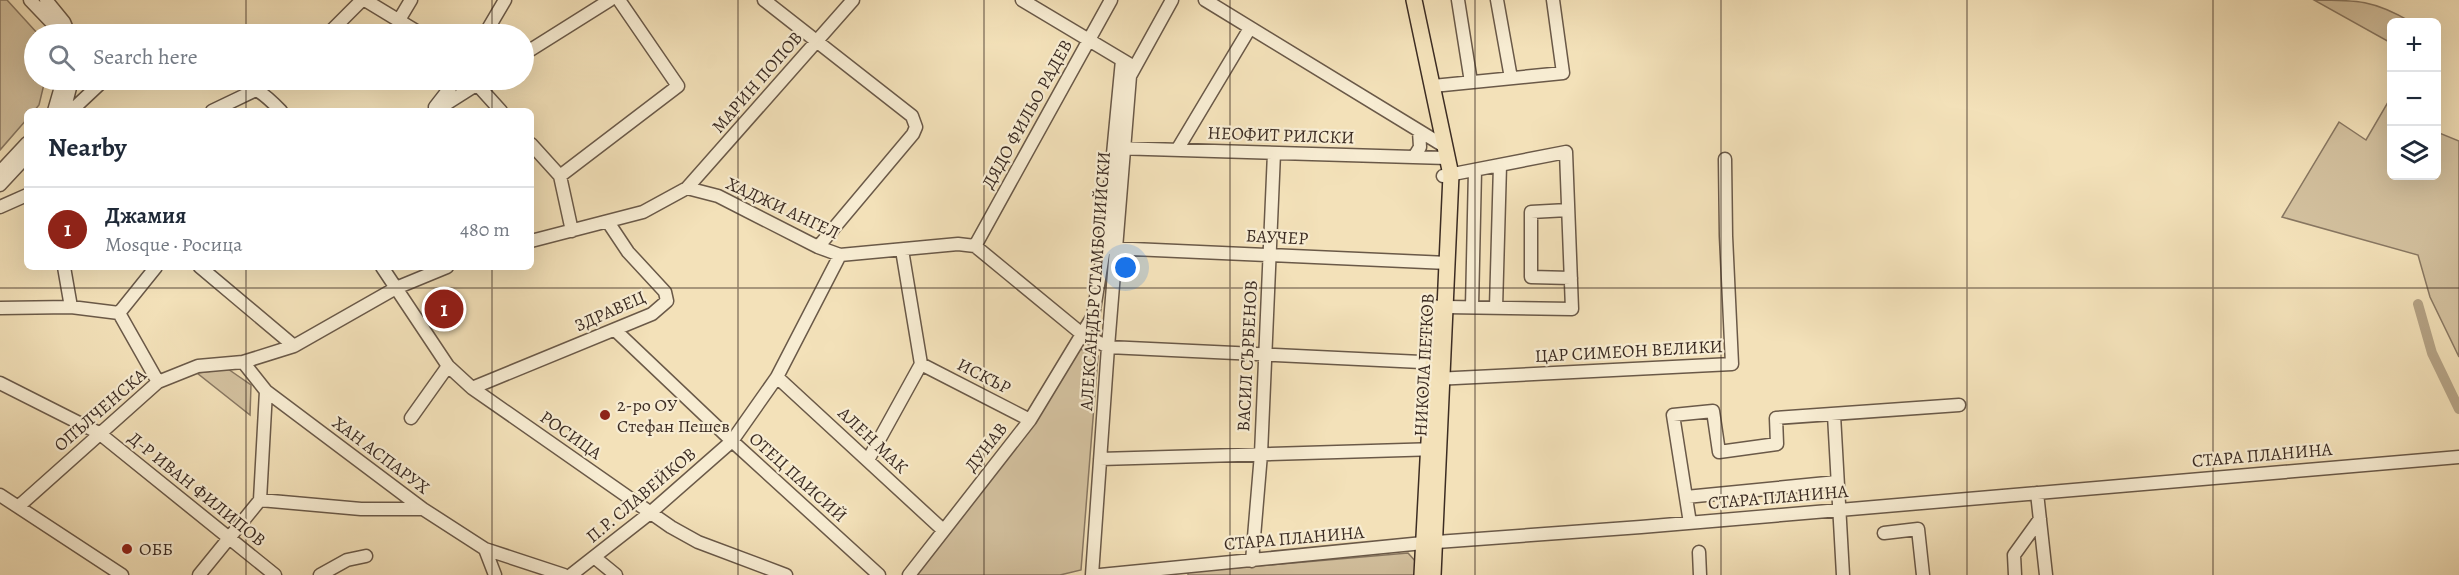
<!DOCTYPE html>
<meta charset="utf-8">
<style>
:root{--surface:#fff;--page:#f2f2f3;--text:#1f2937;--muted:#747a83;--line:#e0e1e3;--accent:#8f2418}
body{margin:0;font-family:Alegreya,serif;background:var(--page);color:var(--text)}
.controls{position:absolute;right:18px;top:18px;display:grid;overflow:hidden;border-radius:9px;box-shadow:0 6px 24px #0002}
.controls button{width:54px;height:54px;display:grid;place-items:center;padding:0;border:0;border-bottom:2px solid var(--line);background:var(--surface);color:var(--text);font:30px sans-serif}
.you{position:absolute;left:1126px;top:268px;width:21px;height:21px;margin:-15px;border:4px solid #fff;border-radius:50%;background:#1a73e8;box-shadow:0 0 0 9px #1a73e833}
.badge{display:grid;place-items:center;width:39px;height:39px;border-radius:50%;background:var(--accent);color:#fff;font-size:20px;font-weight:700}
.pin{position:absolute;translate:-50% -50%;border:3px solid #fff;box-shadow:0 2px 6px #0006}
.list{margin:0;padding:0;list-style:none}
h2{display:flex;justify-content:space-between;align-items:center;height:78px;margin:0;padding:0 24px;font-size:26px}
h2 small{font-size:20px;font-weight:400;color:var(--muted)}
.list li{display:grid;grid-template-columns:39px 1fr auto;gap:18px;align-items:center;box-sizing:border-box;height:84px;padding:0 24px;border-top:2px solid var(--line)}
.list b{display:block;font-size:22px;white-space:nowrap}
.list p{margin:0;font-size:20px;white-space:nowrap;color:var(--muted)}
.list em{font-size:20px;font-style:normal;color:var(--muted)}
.icon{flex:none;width:33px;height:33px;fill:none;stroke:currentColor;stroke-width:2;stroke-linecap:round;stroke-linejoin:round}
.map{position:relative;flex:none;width:2459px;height:575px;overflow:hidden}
.search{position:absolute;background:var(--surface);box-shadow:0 6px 24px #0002;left:24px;top:24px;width:510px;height:66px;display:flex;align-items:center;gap:15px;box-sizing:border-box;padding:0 21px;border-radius:33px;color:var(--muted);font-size:22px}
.panel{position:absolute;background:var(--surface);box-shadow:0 6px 24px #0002;left:24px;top:108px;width:510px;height:162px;border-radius:9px}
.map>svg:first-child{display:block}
.green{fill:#d4c2a0;stroke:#887762;stroke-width:1.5}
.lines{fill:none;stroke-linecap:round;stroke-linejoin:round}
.canal{stroke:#b5a386;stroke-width:10}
.minor-casing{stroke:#6a5948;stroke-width:15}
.major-casing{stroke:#3c2c23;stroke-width:18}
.minor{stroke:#f7ecd2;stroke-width:12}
.major{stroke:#f3e1b9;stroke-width:15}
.grid{fill:none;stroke:#3c2c23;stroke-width:1.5;stroke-opacity:0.55}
.poi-dot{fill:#8f2418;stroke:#f7ecd2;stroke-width:2}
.labels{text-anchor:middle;stroke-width:4.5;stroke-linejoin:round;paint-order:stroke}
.street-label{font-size:18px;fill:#3c2c23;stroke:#f7ecd2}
.poi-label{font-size:18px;fill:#3c2c23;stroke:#f7ecd2;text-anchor:start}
</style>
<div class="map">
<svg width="2459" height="575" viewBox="0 0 2459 575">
<rect width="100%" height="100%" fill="#f3e1b9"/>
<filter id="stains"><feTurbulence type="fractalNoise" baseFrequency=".00333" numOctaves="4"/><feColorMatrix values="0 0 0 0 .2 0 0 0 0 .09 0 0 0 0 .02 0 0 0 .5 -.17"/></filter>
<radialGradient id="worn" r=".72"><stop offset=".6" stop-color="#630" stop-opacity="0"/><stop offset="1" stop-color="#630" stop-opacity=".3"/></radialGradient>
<!-- green -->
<path class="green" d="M0,0H7L38,34H34V80H45L39,105L34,111H27V119L0,150Z
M2314,0C2357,0 2374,0 2411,22H2392L2391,43Z
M2391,97L2392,176H2436L2437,132L2459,141V357L2430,297L2418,255L2282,217L2339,122L2366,140Z
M1075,347L1098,356L1081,570L1060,575H911Z
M228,369L251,385L250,415L197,373Z
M1408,553L1417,563V575H1188V572Z"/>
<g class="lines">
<!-- canal -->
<path class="canal" d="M2418,304L2432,353L2459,409"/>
<defs>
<path id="minor" d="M30,0L53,24L58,34
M46,0L64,22L69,34
M365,0L421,34
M764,0L912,116L916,127L913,134L818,247
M1022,0L1129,64
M1205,0L1444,146
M1458,0L1471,82
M1497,0L1511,78
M399,20L411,0
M328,34L362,0
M485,34L505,0
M524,54L610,0
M228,80C251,83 265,94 281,111
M473,80L501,111
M1433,86L1563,73L1553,0
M435,107L456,80
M54,111L63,80
M64,111L72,80
M71,111L104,80
M212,111L258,89L270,80
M435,111L484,80
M531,144L560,176L572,231
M1115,148L1447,158
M1177,150L1250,28
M1414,157L1420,147L1419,131
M0,172L27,143
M560,176L678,86L619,0
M1443,176L1566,152L1572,309L1446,307
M0,185L27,156
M687,188L718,196L818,247L840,255L958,244L975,246L1082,334L1108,347L1442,363
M0,207L27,195
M1568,210L1531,212V277L1571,278
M531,241L643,212L687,188L853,0
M975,246L1111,0
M1110,248L1448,263
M64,267L71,307
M156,267L119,313L158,382
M200,267L294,346
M382,267L448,366L472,388L671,527L698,542L786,575
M1472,307L1475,170
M0,308L71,307L119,313
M1496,308L1500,165
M615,330L732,441L879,575
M243,362L266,391L423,509L485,549L495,575
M921,364L1030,420
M777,377L943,530
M1435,379L1732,364L1726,236L1725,159
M0,383L99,433L275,575
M472,388L652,314L667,301L665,292L628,252L608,222
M1834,415L1843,575
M411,418L448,366
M1100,459L1438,449
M868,460L921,364L902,250
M2037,493L2046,575
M0,495L122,575
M1686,497L1837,482
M260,500L361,509H423
M19,506L158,382L198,366L243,362L294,346L396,288L447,267
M1690,523L1673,415L1713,411L1719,452L1777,444L1776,418L1959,405
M1884,533L1918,529L1923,575
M485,549L564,575
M1699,552L1700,575
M594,557L616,575
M1252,561L1261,454L1274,153
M199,575L260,500L266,391
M320,575L347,560L366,556
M571,575L650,513L732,441L777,377L840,255
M909,575L1030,420L1093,316L1104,248L1122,60
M1092,575L1108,347L1130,76L1172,0
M1100,575L1423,543L1641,527L2459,457
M2015,575L2014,555L2040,519"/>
<path id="major" d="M1414,0L1451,175L1433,575
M1422,575L1436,308"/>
</defs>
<!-- minor casing -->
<use href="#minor" class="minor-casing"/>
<!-- major casing -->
<use href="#major" class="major-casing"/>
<!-- minor -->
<use href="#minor" class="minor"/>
<!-- major -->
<use href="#major" class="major"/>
</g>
<!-- grid -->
<path class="grid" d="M246,0V34M492,0V34M738,0V575M984,0V575M1230,0V575M1475,0V575M1721,0V575M1967,0V575M2213,0V575M246,80V111M492,80V111M246,267V575M492,267V575M0,288H2459"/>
<!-- markers -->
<g class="poi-dot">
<circle cx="605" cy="415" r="6"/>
<circle cx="127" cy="549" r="6"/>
</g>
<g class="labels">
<!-- street labels -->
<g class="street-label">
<text transform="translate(757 82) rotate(-49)" y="6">МАРИН ПОПОВ</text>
<text transform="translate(1027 114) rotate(-61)" y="6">ДЯДО ФИЛЬО РАДЕВ</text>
<text transform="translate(1281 135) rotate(2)" y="6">НЕОФИТ РИЛСКИ</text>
<text transform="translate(783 208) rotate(25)" y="6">ХАДЖИ АНГЕЛ</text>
<text transform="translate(1277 237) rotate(3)" y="6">БАУЧЕР</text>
<text transform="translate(1095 281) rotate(-86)" y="6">АЛЕКСАНДЪР СТАМБОЛИЙСКИ</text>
<text transform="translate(610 311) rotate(-24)" y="6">ЗДРАВЕЦ</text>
<text transform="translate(1629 351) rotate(-3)" y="6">ЦАР СИМЕОН ВЕЛИКИ</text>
<text transform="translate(1247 356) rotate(-87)" y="6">ВАСИЛ СЪРБЕНОВ</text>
<text transform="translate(1424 365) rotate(-87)" y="6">НИКОЛА ПЕТКОВ</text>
<text transform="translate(984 376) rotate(27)" y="6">ИСКЪР</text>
<text transform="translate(100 410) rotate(-41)" y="6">ОПЪЛЧЕНСКА</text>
<text transform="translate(571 435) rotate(35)" y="6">РОСИЦА</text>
<text transform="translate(873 440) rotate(43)" y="6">АЛЕН МАК</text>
<text transform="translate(986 447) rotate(-52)" y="6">ДУНАВ</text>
<text transform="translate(381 455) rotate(37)" y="6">ХАН АСПАРУХ</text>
<text transform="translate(2262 455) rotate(-5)" y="6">СТАРА ПЛАНИНА</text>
<text transform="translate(798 477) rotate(42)" y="6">ОТЕЦ ПАИСИЙ</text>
<text transform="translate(197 489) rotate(39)" y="6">Д-Р ИВАН ФИЛИПОВ</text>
<text transform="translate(641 495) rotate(-40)" y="6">П.Р. СЛАВЕЙКОВ</text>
<text transform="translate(1778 497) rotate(-5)" y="6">СТАРА ПЛАНИНА</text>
<text transform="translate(1294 538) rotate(-5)" y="6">СТАРА ПЛАНИНА</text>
</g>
<!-- poi labels -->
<g class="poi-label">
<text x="617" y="411">2-ро ОУ<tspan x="617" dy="21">Стефан Пешев</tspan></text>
<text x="139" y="555">ОББ</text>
</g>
</g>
<rect width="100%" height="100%" filter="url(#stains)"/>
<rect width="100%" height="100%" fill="url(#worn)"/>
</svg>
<div class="controls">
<button>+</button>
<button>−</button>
<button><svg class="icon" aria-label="layers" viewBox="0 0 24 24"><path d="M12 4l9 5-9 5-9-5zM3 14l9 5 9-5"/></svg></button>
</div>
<div class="you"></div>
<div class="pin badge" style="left:444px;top:309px">1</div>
<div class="search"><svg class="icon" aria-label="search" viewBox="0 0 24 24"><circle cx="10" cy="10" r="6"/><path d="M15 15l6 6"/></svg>Search here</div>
<section class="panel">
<h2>Nearby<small></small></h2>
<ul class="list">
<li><span class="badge">1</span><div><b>Джамия</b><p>Mosque · Росица</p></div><em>480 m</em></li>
</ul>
</section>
</div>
